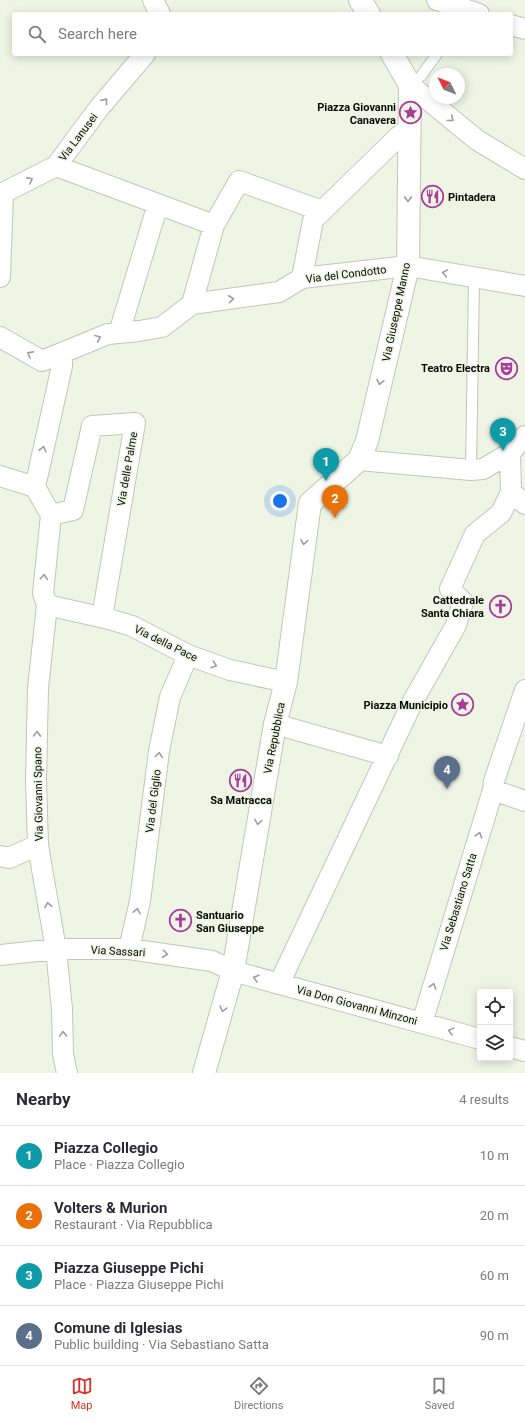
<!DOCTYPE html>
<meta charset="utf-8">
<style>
:root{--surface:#fff;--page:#f2f2f3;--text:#2b2b33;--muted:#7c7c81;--line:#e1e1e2;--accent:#d93025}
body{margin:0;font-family:Roboto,sans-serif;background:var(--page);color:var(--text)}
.controls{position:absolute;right:12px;bottom:12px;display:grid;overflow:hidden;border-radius:4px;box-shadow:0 2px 10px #0003}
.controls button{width:36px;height:36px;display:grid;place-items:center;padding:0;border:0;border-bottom:1px solid var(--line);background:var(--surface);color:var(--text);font:20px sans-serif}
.compass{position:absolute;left:429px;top:68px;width:36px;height:36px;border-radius:50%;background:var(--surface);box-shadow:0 2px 10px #0003;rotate:313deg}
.you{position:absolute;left:280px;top:501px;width:14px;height:14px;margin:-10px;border:3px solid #fff;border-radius:50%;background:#1a73e8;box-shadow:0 0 0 6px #1a73e833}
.badge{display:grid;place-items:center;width:26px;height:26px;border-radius:50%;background:var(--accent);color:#fff;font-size:13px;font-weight:700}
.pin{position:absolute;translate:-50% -33px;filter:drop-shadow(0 1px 2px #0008)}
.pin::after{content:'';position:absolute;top:21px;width:14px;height:12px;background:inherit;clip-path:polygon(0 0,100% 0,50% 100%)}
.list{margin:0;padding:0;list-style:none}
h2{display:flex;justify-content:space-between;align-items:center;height:52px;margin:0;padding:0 16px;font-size:17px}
h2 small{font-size:13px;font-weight:400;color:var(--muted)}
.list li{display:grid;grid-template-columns:26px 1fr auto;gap:12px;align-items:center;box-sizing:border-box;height:60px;padding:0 16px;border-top:1px solid var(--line)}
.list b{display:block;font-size:15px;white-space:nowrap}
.list p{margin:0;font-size:13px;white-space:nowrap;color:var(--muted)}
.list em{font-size:13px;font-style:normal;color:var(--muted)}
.icon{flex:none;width:22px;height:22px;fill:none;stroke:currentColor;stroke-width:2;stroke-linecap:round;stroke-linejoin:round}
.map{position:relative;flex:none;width:525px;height:1073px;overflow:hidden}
.search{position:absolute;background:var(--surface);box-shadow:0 2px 10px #0003;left:12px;right:12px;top:12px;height:44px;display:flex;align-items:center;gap:10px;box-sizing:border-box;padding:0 14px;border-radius:4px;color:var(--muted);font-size:15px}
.sheet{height:292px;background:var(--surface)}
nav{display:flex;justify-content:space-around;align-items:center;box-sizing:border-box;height:56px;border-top:1px solid var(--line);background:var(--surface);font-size:11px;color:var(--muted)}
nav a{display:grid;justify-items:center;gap:2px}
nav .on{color:var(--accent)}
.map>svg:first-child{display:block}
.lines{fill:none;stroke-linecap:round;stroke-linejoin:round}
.lane-casing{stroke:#c1c7b7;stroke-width:12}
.street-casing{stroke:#c1c7b7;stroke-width:22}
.secondary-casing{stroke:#c1c7b7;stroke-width:24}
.lane{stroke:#fff;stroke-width:10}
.street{stroke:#fff;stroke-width:20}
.secondary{stroke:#fff;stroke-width:22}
.oneway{stroke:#9d9e9c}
.labels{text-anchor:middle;stroke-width:3;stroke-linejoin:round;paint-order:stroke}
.poi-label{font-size:11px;font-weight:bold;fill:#0a0c07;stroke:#eff5e5;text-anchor:end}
.street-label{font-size:11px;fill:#0a0c07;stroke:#eff5e5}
</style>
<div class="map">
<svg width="525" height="1073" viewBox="0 0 525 1073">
<rect width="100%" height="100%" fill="#eff5e5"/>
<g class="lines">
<defs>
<path id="lane" d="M410,85L421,76L437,54
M471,470L474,278"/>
<path id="street" d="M153,0L160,14
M437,0L479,14
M511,25L525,29
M410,85L477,140L525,169
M56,166L214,225
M0,277L3,193L56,166L99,108L145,54
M302,278L313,220L397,138L409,128
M192,304L279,292L302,278L408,266L525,286
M192,304L214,225L239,181L322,211
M119,333L158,204
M0,337L42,361L108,334L139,331L162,327L192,304
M359,460L471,470L483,469L510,453L525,436
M0,476L35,487L51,515
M35,487L62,366V353
M511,492L525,504
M51,515L43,593L47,605L38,688L36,780L38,845L43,875L56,949L62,1009L63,1054L67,1073
M51,515L73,510L92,426L135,423L102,617
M47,605L109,619L132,626L188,655L230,670L286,682
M275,724L388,756
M493,790L525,801
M0,856L9,858L38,845
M129,949L140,901L159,751L170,697L188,655
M0,955L56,949H129L212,961L233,971L480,1039
M279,984L413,701L456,625L463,602L450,589L475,534L501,513L511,492L510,453
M422,1023L493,790L494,781L525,690
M510,1047L525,1051"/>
<path id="secondary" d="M360,0L369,14
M204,1073L233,971L275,724L286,682L310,503L359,460L367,441L408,266L410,85L392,54"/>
</defs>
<!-- lane casing -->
<use href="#lane" class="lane-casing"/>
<!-- street casing -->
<use href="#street" class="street-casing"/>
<!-- secondary casing -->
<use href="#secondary" class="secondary-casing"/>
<!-- lane -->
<use href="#lane" class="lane"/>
<!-- street -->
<use href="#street" class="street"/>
<!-- secondary -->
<use href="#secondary" class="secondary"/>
</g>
<!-- one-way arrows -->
<defs><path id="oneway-chevron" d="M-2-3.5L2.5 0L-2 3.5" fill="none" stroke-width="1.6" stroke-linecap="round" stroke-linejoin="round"/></defs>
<g class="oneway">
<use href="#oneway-chevron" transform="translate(105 101) rotate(-51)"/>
<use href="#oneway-chevron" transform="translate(451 119) rotate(39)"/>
<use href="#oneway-chevron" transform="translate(30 180) rotate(-28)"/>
<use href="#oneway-chevron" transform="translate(408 199) rotate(91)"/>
<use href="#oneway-chevron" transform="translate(445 273) rotate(-170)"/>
<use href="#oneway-chevron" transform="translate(231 299) rotate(-7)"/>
<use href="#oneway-chevron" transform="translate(98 338) rotate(-23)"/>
<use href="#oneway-chevron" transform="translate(30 354) rotate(-151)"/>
<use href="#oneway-chevron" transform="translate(380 382) rotate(103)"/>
<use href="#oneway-chevron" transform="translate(43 449) rotate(-77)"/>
<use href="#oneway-chevron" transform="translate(304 542) rotate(98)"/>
<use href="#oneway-chevron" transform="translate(44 577) rotate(-84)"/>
<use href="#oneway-chevron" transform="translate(214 665) rotate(19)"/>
<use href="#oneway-chevron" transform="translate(37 734) rotate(-89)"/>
<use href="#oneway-chevron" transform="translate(159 755) rotate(-82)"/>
<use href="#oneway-chevron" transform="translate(258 822) rotate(99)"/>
<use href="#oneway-chevron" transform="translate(479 835) rotate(-73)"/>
<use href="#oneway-chevron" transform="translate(48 905) rotate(-101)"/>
<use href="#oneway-chevron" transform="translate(137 911) rotate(-78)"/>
<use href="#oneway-chevron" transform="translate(165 954) rotate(8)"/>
<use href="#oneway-chevron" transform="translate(256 978) rotate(-164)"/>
<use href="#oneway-chevron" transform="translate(433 986) rotate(-73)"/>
<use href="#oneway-chevron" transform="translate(223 1009) rotate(106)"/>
<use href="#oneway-chevron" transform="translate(451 1031) rotate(-165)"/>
<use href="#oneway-chevron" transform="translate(63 1034) rotate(-92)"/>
</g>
<!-- icons -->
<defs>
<symbol id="sight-ring" viewBox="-11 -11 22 22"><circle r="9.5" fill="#eff5e5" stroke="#a93c9c" stroke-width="1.5"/><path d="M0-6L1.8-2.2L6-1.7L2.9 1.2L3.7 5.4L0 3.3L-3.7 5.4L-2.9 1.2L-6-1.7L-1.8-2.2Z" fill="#a93c9c"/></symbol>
<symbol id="restaurant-ring" viewBox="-11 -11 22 22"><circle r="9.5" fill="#eff5e5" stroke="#a93c9c" stroke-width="1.5"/><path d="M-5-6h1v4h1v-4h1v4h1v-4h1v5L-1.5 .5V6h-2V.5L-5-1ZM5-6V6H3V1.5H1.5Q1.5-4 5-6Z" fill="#a93c9c"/></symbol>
<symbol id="theatre-ring" viewBox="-11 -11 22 22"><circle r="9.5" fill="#eff5e5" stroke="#a93c9c" stroke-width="1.5"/><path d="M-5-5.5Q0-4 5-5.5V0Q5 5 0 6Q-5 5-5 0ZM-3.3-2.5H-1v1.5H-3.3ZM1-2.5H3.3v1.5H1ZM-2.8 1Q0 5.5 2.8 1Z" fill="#a93c9c"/></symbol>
<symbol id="church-ring" viewBox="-11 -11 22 22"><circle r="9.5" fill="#eff5e5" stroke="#a93c9c" stroke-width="1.5"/><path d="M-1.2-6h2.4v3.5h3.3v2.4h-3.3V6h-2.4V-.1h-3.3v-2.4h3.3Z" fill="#a93c9c"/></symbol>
</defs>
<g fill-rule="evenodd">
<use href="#sight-ring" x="398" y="100" width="25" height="25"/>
<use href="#restaurant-ring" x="420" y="184" width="25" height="25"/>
<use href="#theatre-ring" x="494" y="356" width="25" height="25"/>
<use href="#church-ring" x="488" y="594" width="25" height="25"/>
<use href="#sight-ring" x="450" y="692" width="25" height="25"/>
<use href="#restaurant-ring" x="228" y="768" width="25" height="25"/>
<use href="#church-ring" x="168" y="908" width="25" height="25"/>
</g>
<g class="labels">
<!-- poi labels -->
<g class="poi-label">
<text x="396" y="111">Piazza Giovanni<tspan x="396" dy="13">Canavera</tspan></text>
<text x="448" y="201" text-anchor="start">Pintadera</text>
<text x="490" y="372">Teatro Electra</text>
<text x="484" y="604">Cattedrale<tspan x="484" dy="13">Santa Chiara</tspan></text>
<text x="448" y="709">Piazza Municipio</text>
<text x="241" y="804" text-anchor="middle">Sa Matracca</text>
<text x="196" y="919" text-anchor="start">Santuario<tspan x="196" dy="13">San Giuseppe</tspan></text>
</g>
<!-- street labels -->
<g class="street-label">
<text transform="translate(78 137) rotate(-53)" y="4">Via Lanusei</text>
<text transform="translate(346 274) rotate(-7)" y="4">Via del Condotto</text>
<text transform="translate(396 312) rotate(-78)" y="4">Via Giuseppe Manno</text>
<text transform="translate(127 469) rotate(-80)" y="4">Via delle Palme</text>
<text transform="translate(166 643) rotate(26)" y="4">Via della Pace</text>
<text transform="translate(274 738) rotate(-79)" y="4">Via Repubblica</text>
<text transform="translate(38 794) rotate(-91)" y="4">Via Giovanni Spano</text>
<text transform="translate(153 801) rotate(-83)" y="4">Via del Giglio</text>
<text transform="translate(458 902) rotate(-73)" y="4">Via Sebastiano Satta</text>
<text transform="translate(118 951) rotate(3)" y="4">Via Sassari</text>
<text transform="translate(357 1005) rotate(15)" y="4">Via Don Giovanni Minzoni</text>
</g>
</g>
</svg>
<div class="controls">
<button><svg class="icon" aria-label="locate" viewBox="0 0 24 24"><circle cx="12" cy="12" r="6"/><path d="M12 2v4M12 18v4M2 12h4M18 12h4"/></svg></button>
<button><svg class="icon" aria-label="layers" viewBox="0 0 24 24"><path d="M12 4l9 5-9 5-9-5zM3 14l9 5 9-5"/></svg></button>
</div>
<svg class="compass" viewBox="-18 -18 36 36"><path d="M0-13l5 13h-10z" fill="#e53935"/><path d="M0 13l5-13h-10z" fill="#7c7c81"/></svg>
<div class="you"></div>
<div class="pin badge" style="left:326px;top:481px;background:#0f9aa8">1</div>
<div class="pin badge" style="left:335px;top:518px;background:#e8710a">2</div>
<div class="pin badge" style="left:503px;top:451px;background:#0f9aa8">3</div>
<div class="pin badge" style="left:447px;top:789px;background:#5c6f8a">4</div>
<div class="search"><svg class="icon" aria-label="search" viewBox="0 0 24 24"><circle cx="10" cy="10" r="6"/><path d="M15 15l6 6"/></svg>Search here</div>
</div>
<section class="sheet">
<h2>Nearby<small>4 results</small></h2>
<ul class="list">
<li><span class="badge" style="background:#0f9aa8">1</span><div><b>Piazza Collegio</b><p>Place · Piazza Collegio</p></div><em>10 m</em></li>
<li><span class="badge" style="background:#e8710a">2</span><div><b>Volters &amp; Murion</b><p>Restaurant · Via Repubblica</p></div><em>20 m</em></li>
<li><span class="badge" style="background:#0f9aa8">3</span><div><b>Piazza Giuseppe Pichi</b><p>Place · Piazza Giuseppe Pichi</p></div><em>60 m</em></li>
<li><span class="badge" style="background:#5c6f8a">4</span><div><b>Comune di Iglesias</b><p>Public building · Via Sebastiano Satta</p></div><em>90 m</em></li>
</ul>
</section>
<nav>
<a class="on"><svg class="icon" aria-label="map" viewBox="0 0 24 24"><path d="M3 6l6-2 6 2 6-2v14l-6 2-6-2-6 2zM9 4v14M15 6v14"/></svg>Map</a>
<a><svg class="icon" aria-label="directions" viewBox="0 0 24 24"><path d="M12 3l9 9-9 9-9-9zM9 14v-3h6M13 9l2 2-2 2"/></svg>Directions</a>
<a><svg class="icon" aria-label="saved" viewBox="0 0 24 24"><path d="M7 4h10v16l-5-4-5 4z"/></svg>Saved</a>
</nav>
